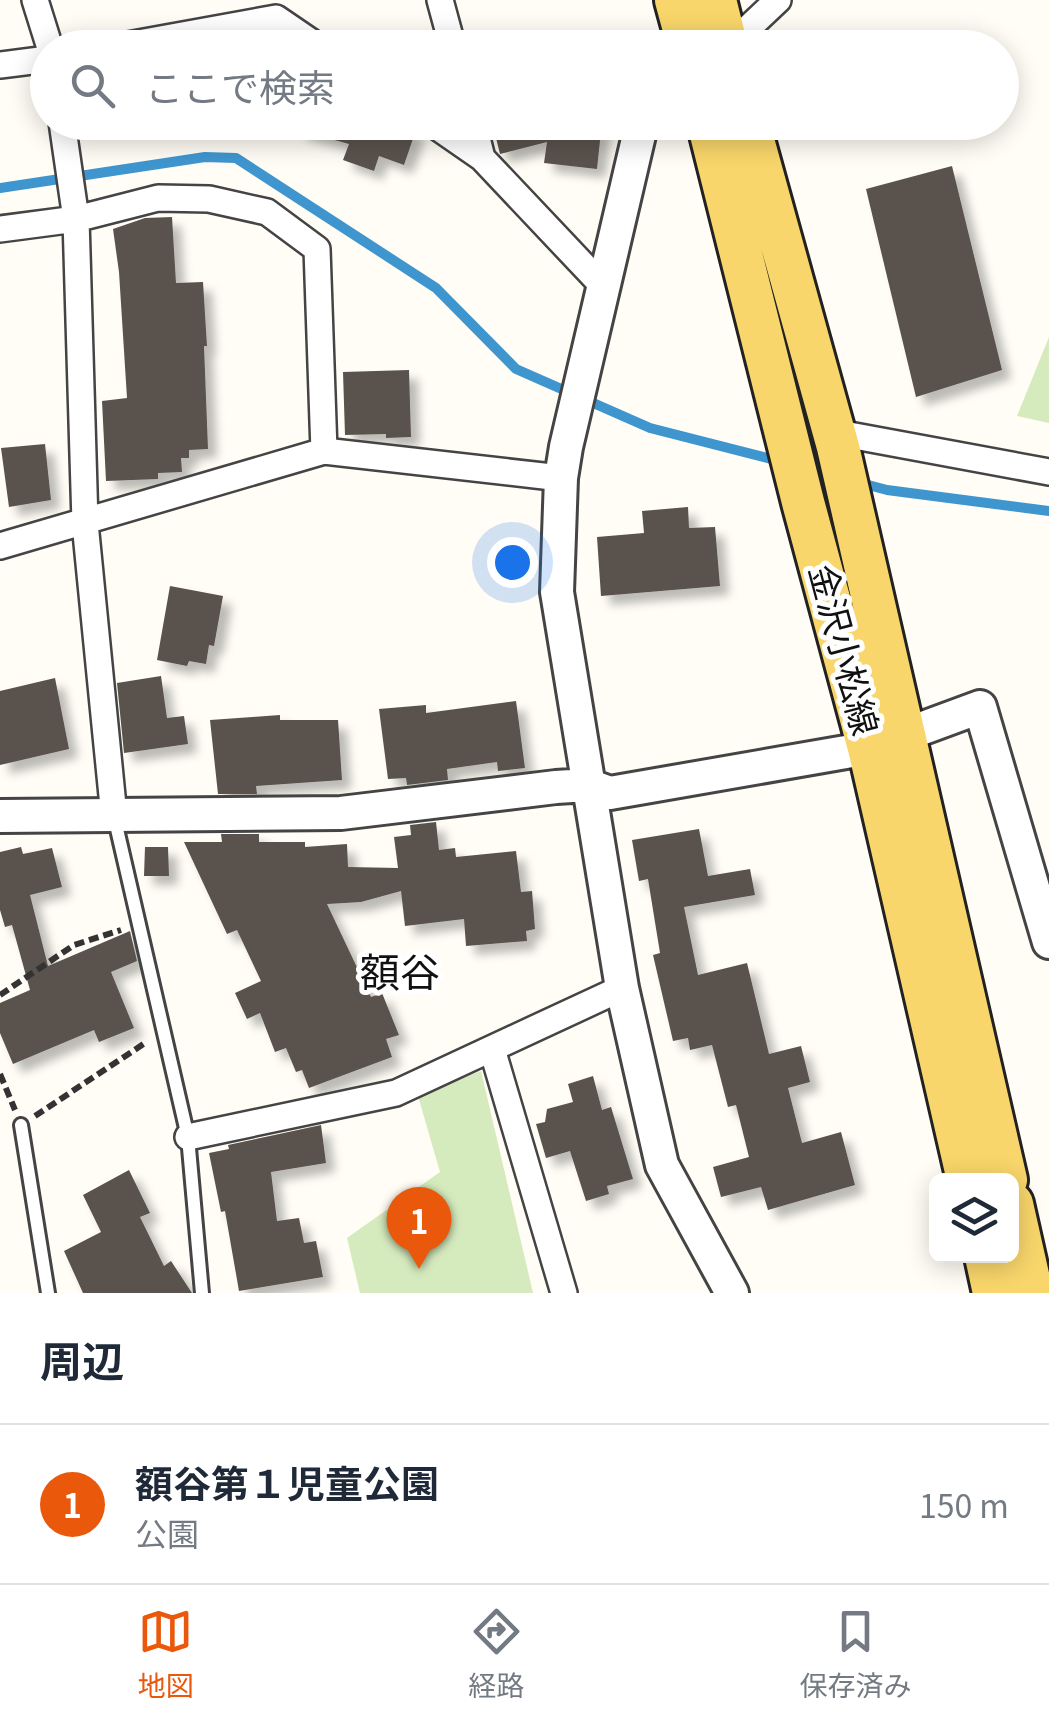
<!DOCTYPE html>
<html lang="ja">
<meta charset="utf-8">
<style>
:root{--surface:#fff;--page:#f2f2f3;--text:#1f2937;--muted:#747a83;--line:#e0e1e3;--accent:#ea580c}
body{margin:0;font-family:Georgia,"Noto Sans JP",serif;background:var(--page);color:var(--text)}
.controls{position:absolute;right:30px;bottom:30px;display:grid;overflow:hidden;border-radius:15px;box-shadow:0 5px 25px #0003}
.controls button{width:90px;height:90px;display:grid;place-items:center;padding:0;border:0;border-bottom:2px solid var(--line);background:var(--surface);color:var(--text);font:50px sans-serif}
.you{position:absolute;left:512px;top:562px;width:35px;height:35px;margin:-25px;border:8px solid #fff;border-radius:50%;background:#1a73e8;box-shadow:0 0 0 15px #1a73e833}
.badge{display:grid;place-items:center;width:65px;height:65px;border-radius:50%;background:var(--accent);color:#fff;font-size:32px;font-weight:700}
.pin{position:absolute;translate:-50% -82px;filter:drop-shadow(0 2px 5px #0008)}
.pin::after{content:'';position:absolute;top:52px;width:35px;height:30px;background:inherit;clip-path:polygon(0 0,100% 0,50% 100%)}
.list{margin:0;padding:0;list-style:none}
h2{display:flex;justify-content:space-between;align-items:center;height:130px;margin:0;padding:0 40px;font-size:42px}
h2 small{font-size:32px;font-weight:400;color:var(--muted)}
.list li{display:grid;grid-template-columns:65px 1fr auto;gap:30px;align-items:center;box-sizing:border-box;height:160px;padding:0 40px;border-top:2px solid var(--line)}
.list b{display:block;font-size:38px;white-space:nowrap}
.list p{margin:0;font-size:32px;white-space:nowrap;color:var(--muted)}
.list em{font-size:32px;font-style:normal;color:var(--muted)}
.icon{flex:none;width:55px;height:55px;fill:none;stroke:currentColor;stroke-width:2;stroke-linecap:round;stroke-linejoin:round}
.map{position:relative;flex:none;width:1049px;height:1293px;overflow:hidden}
.search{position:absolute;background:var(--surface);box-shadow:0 5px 25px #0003;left:30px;right:30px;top:30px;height:110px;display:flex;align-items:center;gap:25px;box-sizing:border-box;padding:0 35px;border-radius:55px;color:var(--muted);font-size:38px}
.sheet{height:290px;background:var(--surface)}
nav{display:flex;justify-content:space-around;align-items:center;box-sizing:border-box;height:140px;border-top:2px solid var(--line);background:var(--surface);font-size:28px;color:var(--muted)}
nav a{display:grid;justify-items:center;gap:5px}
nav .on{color:var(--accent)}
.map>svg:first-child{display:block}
.green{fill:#d5ebbd}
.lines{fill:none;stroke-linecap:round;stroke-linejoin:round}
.stream{stroke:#3f96cf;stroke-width:10}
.building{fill:#5a524d;filter:url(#shadow)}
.service-casing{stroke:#444;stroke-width:18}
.minor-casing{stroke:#444;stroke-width:30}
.tertiary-casing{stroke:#444;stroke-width:38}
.primary-casing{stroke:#222;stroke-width:48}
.path{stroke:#333;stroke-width:6;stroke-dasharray:10 5;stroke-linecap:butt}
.service{stroke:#fff;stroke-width:12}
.minor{stroke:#fff;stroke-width:25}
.tertiary{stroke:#fff;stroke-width:32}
.primary{stroke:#f9d66b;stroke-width:42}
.labels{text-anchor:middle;stroke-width:10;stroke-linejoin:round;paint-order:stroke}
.street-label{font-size:35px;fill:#111;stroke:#fff}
.quarter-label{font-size:40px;fill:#111;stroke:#fff}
</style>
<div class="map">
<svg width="1049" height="1293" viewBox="0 0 1049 1293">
<defs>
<filter id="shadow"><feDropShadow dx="9" dy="9" stdDeviation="5" flood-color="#0004"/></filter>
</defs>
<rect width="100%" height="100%" fill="#fffdf5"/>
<!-- green -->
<path class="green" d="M1049,337V423L1017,416Z
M481,1071L533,1293H360L347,1238L440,1172L418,1096Z"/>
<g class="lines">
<!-- stream -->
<path class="stream" d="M0,188L205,157L236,158L436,288L516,369L650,428L783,462
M857,482L887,490L1049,511"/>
</g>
<!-- building -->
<path class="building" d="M299,122H396L416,130L404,165L379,156L374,171L343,160L349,144L298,130Z
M492,122H602L597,169L544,163L547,142L500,154Z
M952,166L1002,370L916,397L866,189Z
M172,217L176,283L203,282L207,346H204L208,449L189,450V458H181L182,472L158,473V479L106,481L102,401L127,398L119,272L113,229L145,218Z
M409,370L411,437L386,438V434L345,435L343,372Z
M45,444L51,500L9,507L1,448Z
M688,507L689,528L715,527L720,586L601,596L597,537L644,533L642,511Z
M170,586L223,596L214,646L209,645L206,664L189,661L187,666L157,660Z
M161,676L167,718L184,716L188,744L124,753L117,683Z
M55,678L69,749L0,765V691Z
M516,701L525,768L498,771L497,762L447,769L448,780L407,785L406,778L388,779L379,709L426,705V713Z
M280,715V720H338L342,780L256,786L257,794H218L210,720Z
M436,822L439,850L455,848L456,857L516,851L521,892L532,891L535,929L526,931L527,941L466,946L464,919L405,926L401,891L361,902L327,904L371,997L382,993L399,1035L386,1039L392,1057L309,1088L302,1070L296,1072L286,1048L275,1052L260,1013L247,1019L235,993L261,981L237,930L227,934L184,842H222L221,834H259V842H305V847L347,844L348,867L398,868L394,837L411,835L410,825Z
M699,829L708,876L750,869L755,895L684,907L698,975L747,963L769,1054L801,1046L810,1082L788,1088L802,1143L841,1132L855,1185L768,1210L761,1187L721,1197L713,1167L749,1157L736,1105L728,1107L712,1045L690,1050L688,1038L673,1041L653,955L660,953L648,879L639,881L632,840Z
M21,847L23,854L52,848L62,887L30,895L48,966L130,931L137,961L111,972L134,1028L99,1042L94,1030L13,1064L0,1033V1003L30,990L12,925L5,927L0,910V852Z
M145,847H168L169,876H144Z
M593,1076L602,1110L611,1107L633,1179L607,1186L609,1194L586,1201L570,1151L546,1158L536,1124L545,1122L547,1109L573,1102L568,1084Z
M321,1125L326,1163L271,1172L277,1221L299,1218L304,1243L316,1241L323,1277L239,1291L225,1211L221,1212L209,1153L229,1149L228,1145Z
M129,1170L150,1213L140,1217L164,1266L171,1261L192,1293H83L64,1251L101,1232L83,1195Z"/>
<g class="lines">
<defs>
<path id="service" d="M114,816L188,1137L202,1293
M21,1125L48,1293"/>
<path id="minor" d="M35,0L50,48
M440,0L453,48
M111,48L276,18L320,48
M727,48L778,0
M0,65L48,59
M62,122L76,219L85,523L114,816
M430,122L482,158L602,285
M473,122L482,158
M0,229L76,219L158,198L209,199L267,212L317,249L324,451L561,478
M833,432L1049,472
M0,546L324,451
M492,1049L564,1293
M188,1137L396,1093L622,988"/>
<path id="tertiary" d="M642,122L566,447L561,478L557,592L622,988L662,1165L732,1293
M0,816L341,813L556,787L588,785L610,793L869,748L980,707L1049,942"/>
<path id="primary" d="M676,0L689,48
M715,0L727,48
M708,122L803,502L869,748L968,1180
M748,122L838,447L1006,1180
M1012,1204L1032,1293
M986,1256L994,1293"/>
</defs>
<!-- service casing -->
<use href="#service" class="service-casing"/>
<!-- minor casing -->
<use href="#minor" class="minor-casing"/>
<!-- tertiary casing -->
<use href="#tertiary" class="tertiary-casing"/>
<!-- primary casing -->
<use href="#primary" class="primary-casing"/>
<!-- path -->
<path class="path" d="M0,995L74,945L121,930
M0,1074L15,1110
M35,1116L145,1043"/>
<!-- service -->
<use href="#service" class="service"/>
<!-- minor -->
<use href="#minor" class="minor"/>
<!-- tertiary -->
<use href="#tertiary" class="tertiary"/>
<!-- primary -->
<use href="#primary" class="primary"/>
</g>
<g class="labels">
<!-- street labels -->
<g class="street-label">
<text transform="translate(843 650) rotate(75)" y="12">金沢小松線</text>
</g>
<!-- quarter labels -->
<g class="quarter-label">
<text x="400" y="987">額谷</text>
</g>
</g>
</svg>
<div class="controls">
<button><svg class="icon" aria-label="layers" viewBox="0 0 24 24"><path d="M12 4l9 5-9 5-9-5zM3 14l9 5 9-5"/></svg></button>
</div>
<div class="you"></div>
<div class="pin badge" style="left:419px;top:1269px">1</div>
<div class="search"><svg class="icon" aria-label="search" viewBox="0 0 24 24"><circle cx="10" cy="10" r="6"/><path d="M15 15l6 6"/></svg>ここで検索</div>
</div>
<section class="sheet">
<h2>周辺<small></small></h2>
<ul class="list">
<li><span class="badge">1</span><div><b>額谷第１児童公園</b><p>公園</p></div><em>150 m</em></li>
</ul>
</section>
<nav>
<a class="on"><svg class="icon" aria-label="map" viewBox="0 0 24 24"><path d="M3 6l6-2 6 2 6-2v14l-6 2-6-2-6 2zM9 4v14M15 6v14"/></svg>地図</a>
<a><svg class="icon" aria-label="directions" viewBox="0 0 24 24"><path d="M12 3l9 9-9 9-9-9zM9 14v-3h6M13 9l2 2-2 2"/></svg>経路</a>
<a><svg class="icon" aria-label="saved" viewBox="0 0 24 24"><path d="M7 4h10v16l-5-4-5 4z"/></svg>保存済み</a>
</nav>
